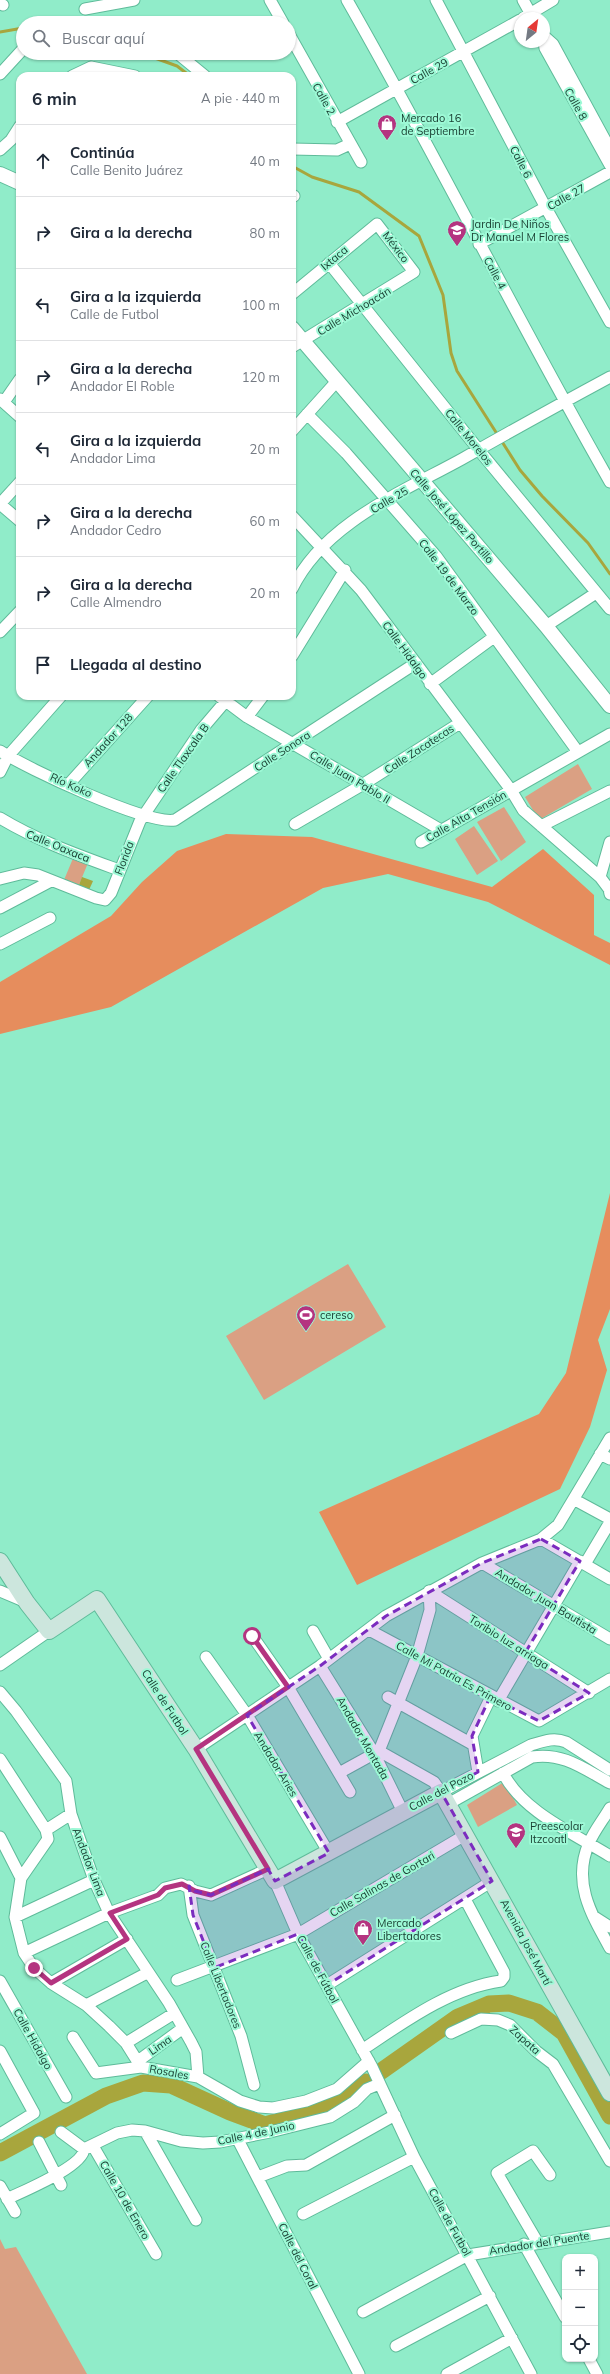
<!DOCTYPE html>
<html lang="es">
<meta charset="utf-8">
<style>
:root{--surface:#fff;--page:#f2f2f3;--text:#1f2937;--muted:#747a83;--line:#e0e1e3}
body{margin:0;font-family:Mulish,sans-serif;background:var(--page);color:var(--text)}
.controls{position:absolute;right:12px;bottom:12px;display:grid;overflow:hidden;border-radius:8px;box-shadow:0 1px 3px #0004}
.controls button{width:36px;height:36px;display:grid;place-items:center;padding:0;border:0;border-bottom:1px solid var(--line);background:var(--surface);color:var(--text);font:20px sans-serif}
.compass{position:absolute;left:514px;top:12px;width:36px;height:36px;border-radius:50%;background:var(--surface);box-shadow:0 1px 3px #0004;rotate:29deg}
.stop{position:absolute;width:12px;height:12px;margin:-9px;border:3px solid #b43480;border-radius:50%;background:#fff}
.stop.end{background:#b43480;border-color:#fff;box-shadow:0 1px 4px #0008}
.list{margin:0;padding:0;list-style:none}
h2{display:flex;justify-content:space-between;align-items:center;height:52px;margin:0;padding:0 16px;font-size:17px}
h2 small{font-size:13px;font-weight:400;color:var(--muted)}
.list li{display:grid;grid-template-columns:26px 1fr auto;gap:12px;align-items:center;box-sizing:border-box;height:72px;padding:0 16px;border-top:1px solid var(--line)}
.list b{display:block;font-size:15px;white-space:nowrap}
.list p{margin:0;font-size:13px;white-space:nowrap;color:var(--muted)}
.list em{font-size:13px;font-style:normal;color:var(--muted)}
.icon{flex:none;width:22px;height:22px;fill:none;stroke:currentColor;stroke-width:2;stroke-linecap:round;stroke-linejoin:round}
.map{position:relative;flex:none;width:610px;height:2374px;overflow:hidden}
.search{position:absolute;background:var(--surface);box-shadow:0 1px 3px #0004;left:16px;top:16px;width:280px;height:44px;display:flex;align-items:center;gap:10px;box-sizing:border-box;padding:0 14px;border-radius:22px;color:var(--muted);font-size:15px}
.panel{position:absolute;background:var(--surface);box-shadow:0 1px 3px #0004;left:16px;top:72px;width:280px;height:628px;border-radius:12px}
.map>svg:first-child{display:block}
.green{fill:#daa083}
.forest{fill:#e68d5d}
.water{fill:#a8a63d}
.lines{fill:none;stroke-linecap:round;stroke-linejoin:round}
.stream{stroke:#a8a63d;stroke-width:3}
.river{stroke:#a8a63d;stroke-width:17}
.minor-casing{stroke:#5fbb9a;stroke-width:13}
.tertiary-casing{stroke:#5fbb9a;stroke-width:16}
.secondary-casing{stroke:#5fbb9a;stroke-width:18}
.minor{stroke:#fff;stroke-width:11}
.tertiary{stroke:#fff;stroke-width:14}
.secondary{stroke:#cce6dd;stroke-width:16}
.route{stroke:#b43480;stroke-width:5}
.marked{fill:#7b2cbf;fill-opacity:0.2;stroke:#7b2cbf;stroke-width:3;stroke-dasharray:8 5;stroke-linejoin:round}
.labels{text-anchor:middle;stroke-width:4;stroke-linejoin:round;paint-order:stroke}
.street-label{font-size:11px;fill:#1a4033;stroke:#9df9d6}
.poi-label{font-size:11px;fill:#1a4033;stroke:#9df9d6;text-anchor:start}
</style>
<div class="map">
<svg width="610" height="2374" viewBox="0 0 610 2374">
<rect width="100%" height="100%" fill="#90ecc9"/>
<!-- green -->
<path class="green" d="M578,764L592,789L539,820L525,797Z
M504,807L526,842L501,861L477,822Z
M474,826L498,861L477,875L455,839Z
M74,856L88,863L78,887L64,880Z
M348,1264L386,1327L264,1400L226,1336Z
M504,1782L517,1805L478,1827L467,1805Z
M0,2239L5,2249L16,2247L87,2374H0Z"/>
<!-- forest -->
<path class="forest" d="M226,834L312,837L492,887L543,849L594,895V935L610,943V965L488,902L388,874L323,888L111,1007L0,1034V982L111,916L142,882L177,851Z
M610,1193V1309L598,1340L607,1370L590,1427L560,1489L357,1585L319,1512L539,1414L566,1373Z"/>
<!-- water -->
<path class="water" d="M82,877L93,881L89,890L79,885Z"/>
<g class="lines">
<!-- stream -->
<path class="stream" d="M0,32L23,28
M141,53L177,66L190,76
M292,166L312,177L359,192L419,236L443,295L451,353L457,371L520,470L542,496L588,543L610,574"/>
<!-- river -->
<path class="river" d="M380,2072L458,2017L489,2004L509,2003L537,2012L564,2033L610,2116
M0,2153L106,2096L143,2083L171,2085L230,2112L265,2125L312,2112L366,2082"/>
<defs>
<path id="minor" d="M270,0L283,23
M347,0C438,159 519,323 610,482
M436,0L546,208L610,322
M523,0L533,18
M0,4L3,5
M85,9L134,0
M523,18L553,0
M289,34L361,162
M544,36L553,44L610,149
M544,42L545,48L610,165
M177,53L205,76
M0,74L23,49
M72,76L91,67L135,76
M337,122L520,20
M292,149L337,150L350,144
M0,150L11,140L20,126
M292,197L294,196
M479,244L610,172
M329,263L478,449L610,609
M292,294L377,224L414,272L292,347
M0,399L20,417
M4,402L20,379
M307,414L346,453L436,556L578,752
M292,431L337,381
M0,504L20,482
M0,504L20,521
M292,516L361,590L511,790L523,810L600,877L609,889L610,894
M292,589C323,524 402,492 462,459C511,431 560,404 610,377
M546,626L596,593
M0,632L20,611
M292,656L345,570
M430,684L494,637
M219,696L247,717L441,830
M247,717L263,696
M0,751C28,769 147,825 175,820L416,663
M0,772L8,756L61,696
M68,785L148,696
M0,818C38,841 78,855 119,870
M295,824L362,785L460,723
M541,826L610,791
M421,842L610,734
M600,877L610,842
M0,879L24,873L38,875L96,898L105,900L111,893L140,821L201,730L230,696
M0,908L51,881
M0,944L50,918
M600,1454L610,1459
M575,1500L610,1519
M541,1539L610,1579
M482,1563L610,1639
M585,1564L610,1522
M0,1591L26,1602
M429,1591L589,1693
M369,1630L539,1721L610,1679
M313,1631L329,1659
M253,1637L288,1687L350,1792
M206,1657L247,1715L329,1853
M0,1665L49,1631
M320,1666L374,1753L403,1812
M0,1692L16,1711L66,1781L71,1814L94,1880L109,1913L169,2003L191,2042L196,2052L198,2077
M388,1697L472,1744
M498,1701L580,1561
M196,1749L320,1666L386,1616L482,1563L541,1539L558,1525L610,1438
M379,1751L417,1656L430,1610L429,1591
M0,1759L46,1830L48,1839L21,1878L15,1917L24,1953L34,1968L51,1983L86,2005L109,2026L126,2043L141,2067
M478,1772L472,1736L491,1697
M339,1773L379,1751L434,1782L441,1792L531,1745C544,1741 554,1737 566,1742L610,1770
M503,1773C523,1812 573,1833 610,1856
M448,1804L532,1757C563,1752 584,1769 610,1783
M610,1808C603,1820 594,1831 589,1843C572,1882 591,1914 610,1948
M46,1830L71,1814
M0,1837L21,1878
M275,1881L298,1934L372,2067L414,2157L531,2374
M189,1886L193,1915L241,2036L254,2085
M593,1916L610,1927
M15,1917L94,1880
M24,1953L109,1913L158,1895L165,1888L181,1884L195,1891L211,1895L268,1869
M177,1980L298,1934L465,1835
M0,1981L66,2097
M51,1983L127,1939
M327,1985L492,1881
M86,2005L147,1973
M451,2033L481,2019L498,2020L510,2025L536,2051L553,2064L610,2161
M73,2037L96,2073L141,2067L198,2077L240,2101L259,2107L273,2108L306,2101L337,2089L369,2061
M126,2043L173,2014
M362,2050C404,2022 450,1988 501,1981L504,1977V1972L465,1899
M0,2051L34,2113L0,2134
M138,2061L183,2028
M145,2131L196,2220
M61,2132L84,2149L117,2133L132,2130L145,2131L181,2141L203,2143L220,2142L270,2132L330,2117L354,2102L367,2089L379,2084
M237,2138L359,2374
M39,2142L61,2185
M93,2146L156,2254
M258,2177L287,2166L306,2165L395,2115
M0,2186L15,2212
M7,2199C23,2191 83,2167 84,2149
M303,2214L414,2157
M538,2243L497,2173L533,2151L550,2175
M524,2244L565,2317
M363,2312L468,2255L610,2232
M396,2346L490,2296
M589,2359L597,2374
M447,2374L512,2338"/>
<path id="tertiary" d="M0,174L20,183
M292,328L546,626L610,706"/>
<path id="secondary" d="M0,1561L27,1603L49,1631L97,1599L196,1749L275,1881L441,1792L610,2093"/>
</defs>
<!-- minor casing -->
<use href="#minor" class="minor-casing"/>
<!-- tertiary casing -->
<use href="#tertiary" class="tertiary-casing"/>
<!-- secondary casing -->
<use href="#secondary" class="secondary-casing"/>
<!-- minor -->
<use href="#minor" class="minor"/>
<!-- tertiary -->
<use href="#tertiary" class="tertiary"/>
<!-- secondary -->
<use href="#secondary" class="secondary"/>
</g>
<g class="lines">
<!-- route -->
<path class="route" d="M34,1968L51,1983L127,1939L110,1913L158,1895L165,1888L182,1884L195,1891L211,1895L268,1869L196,1749L288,1687L252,1636"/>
</g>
<!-- marked area -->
<path class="marked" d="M541,1539L580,1561L525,1653L589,1693L539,1721L490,1697L472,1736L478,1772L441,1792L492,1881L327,1985L298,1934L214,1968L193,1915L189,1886L195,1891L211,1895L268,1869L275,1881L329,1853L247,1715L320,1666L386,1616L482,1563Z"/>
<!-- icons -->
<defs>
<symbol id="shop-pin" viewBox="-11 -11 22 30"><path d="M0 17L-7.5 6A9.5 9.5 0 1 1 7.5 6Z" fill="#b43480" stroke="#9df9d6"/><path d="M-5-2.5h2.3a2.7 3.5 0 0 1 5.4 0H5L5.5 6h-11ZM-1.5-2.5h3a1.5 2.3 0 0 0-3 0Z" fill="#fff"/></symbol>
<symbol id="school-pin" viewBox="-11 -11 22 30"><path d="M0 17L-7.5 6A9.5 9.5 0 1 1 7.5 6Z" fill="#b43480" stroke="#9df9d6"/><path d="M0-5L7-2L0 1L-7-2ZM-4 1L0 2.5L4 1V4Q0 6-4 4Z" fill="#fff"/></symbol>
<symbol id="stadium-pin" viewBox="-11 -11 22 30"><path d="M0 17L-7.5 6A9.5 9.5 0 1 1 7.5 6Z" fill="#b43480" stroke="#9df9d6"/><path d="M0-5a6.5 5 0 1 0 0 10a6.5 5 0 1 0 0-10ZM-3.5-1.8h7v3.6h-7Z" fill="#fff"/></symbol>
</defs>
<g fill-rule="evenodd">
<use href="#shop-pin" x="376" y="113" width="22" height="30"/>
<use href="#school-pin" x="446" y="219" width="22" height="30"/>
<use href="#stadium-pin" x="295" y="1304" width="22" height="30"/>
<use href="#school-pin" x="505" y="1821" width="22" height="30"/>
<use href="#shop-pin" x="352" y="1918" width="22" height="30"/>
</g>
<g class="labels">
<!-- street labels -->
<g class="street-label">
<text transform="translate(429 71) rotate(-29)" y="4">Calle 29</text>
<text transform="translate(324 99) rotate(61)" y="4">Calle 2</text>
<text transform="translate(576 104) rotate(61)" y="4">Calle 8</text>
<text transform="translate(521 162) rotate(63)" y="4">Calle 6</text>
<text transform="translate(566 197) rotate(-29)" y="4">Calle 27</text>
<text transform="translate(396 247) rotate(53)" y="4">México</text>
<text transform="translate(334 258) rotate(-40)" y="4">Ixtaca</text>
<text transform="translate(495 273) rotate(62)" y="4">Calle 4</text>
<text transform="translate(354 311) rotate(-31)" y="4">Calle Michoacán</text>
<text transform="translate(469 437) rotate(51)" y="4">Calle Morelos</text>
<text transform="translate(389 500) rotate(-30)" y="4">Calle 25</text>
<text transform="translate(452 516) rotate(49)" y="4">Calle José López Portillo</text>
<text transform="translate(449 577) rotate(53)" y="4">Calle 19 de Marzo</text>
<text transform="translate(405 650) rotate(54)" y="4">Calle Hidalgo</text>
<text transform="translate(108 740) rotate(-48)" y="4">Andador 128</text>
<text transform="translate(419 749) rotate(-33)" y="4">Calle Zacatecas</text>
<text transform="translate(282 751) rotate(-33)" y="4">Calle Sonora</text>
<text transform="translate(183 758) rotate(-55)" y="4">Calle Tlaxcala B</text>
<text transform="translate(350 777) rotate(31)" y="4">Calle Juan Pablo II</text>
<text transform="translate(71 785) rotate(24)" y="4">Río Koko</text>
<text transform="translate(466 816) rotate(-30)" y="4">Calle Alta Tensión</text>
<text transform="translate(58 846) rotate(22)" y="4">Calle Oaxaca</text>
<text transform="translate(124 858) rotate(-69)" y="4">Florida</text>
<text transform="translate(546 1601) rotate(31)" y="4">Andador Juan Bautista</text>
<text transform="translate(509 1642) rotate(32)" y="4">Toribio luz arriaga</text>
<text transform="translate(454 1676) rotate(29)" y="4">Calle Mi Patria Es Primero</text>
<text transform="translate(165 1702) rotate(57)" y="4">Calle de Futbol</text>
<text transform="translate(363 1738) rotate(60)" y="4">Andador Montada</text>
<text transform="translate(276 1764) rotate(59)" y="4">Andador Aries</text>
<text transform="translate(441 1791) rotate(-28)" y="4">Calle del Pozo</text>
<text transform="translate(89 1862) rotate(69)" y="4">Andador Lima</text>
<text transform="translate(382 1884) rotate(-30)" y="4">Calle Salinas de Gortari</text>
<text transform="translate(526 1942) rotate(62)" y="4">Avenida José Martí</text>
<text transform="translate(318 1969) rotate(62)" y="4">Calle de Fútbol</text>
<text transform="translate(221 1985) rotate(68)" y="4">Calle Libertadores</text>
<text transform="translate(33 2039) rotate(61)" y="4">Calle Hidalgo</text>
<text transform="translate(525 2040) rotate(42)" y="4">Zapata</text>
<text transform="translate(160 2045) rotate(-35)" y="4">Lima</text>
<text transform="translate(169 2072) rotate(10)" y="4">Rosales</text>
<text transform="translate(256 2133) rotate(-12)" y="4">Calle 4 de Junio</text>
<text transform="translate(125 2200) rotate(60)" y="4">Calle 10 de Enero</text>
<text transform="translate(450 2222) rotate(61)" y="4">Calle de Futbol</text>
<text transform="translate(539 2243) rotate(-9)" y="4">Andador del Puente</text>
<text transform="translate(298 2256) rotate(63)" y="4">Calle del Coral</text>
</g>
<!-- poi labels -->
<g class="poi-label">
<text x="401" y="122">Mercado 16<tspan x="401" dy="13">de Septiembre</tspan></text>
<text x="471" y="228">Jardin De Niños<tspan x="471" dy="13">Dr Manuel M Flores</tspan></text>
<text x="320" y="1319">cereso</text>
<text x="530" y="1830">Preescolar<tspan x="530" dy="13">Itzcoatl</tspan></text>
<text x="377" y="1927">Mercado<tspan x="377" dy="13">Libertadores</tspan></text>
</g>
</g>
</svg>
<div class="controls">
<button>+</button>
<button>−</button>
<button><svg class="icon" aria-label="locate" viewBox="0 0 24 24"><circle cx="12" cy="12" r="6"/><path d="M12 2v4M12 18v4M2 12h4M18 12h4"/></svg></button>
</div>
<svg class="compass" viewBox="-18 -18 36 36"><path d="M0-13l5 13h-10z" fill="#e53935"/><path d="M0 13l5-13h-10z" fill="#747a83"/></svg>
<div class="stop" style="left:252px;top:1636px"></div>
<div class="stop end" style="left:34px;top:1968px"></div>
<div class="search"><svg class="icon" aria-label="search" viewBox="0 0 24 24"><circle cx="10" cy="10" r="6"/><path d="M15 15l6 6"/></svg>Buscar aquí</div>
<section class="panel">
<h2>6 min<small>A pie · 440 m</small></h2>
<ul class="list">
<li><svg class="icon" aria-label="ahead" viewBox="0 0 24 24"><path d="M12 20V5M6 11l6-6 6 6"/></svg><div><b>Continúa</b><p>Calle Benito Juárez</p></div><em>40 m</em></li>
<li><svg class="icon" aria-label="right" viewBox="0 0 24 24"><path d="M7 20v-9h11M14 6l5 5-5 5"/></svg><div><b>Gira a la derecha</b></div><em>80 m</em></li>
<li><svg class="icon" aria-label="left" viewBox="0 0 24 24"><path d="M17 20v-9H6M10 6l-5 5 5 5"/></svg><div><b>Gira a la izquierda</b><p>Calle de Futbol</p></div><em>100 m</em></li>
<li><svg class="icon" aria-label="right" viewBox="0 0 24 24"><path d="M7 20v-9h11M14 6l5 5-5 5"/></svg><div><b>Gira a la derecha</b><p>Andador El Roble</p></div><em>120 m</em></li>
<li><svg class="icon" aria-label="left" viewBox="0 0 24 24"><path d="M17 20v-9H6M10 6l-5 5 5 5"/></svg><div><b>Gira a la izquierda</b><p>Andador Lima</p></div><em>20 m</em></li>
<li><svg class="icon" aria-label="right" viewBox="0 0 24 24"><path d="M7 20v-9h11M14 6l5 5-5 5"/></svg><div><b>Gira a la derecha</b><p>Andador Cedro</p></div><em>60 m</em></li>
<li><svg class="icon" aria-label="right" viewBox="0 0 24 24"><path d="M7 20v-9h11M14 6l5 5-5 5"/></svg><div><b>Gira a la derecha</b><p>Calle Almendro</p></div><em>20 m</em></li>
<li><svg class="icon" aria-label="arrive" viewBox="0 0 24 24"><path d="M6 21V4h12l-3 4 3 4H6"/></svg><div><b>Llegada al destino</b></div></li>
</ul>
</section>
</div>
